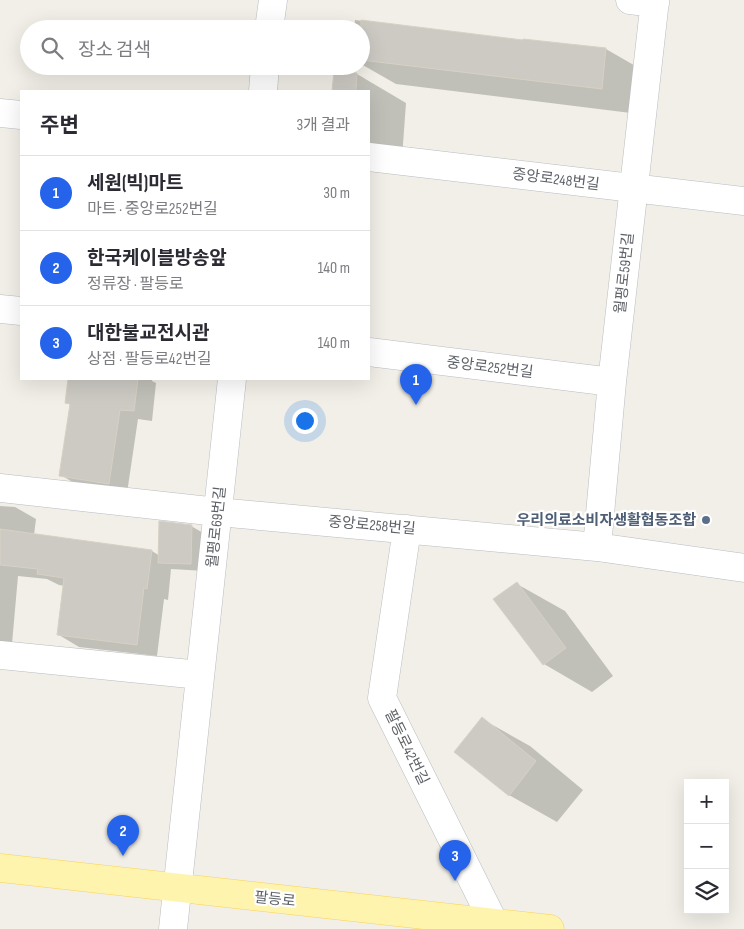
<!DOCTYPE html>
<html lang="ko">
<meta charset="utf-8">
<style>
:root{--surface:#fff;--page:#f2f2f3;--text:#2b2b33;--muted:#7c7c81;--line:#e1e1e2;--accent:#2563eb}
body{margin:0;font-family:"Sofia Sans Condensed","Noto Sans KR",sans-serif;background:var(--page);color:var(--text)}
.controls{position:absolute;right:15px;bottom:15px;display:grid;overflow:hidden;border-radius:0px;box-shadow:0 5px 20px #0002}
.controls button{width:45px;height:45px;display:grid;place-items:center;padding:0;border:0;border-bottom:1px solid var(--line);background:var(--surface);color:var(--text);font:25px sans-serif}
.you{position:absolute;left:304px;top:420px;width:18px;height:18px;margin:-12px;border:4px solid #fff;border-radius:50%;background:#1a73e8;box-shadow:0 0 0 8px #1a73e833}
.badge{display:grid;place-items:center;width:32px;height:32px;border-radius:50%;background:var(--accent);color:#fff;font-size:16px;font-weight:700}
.pin{position:absolute;translate:-50% -41px;filter:drop-shadow(0 1px 2px #0008)}
.pin::after{content:'';position:absolute;top:26px;width:18px;height:15px;background:inherit;clip-path:polygon(0 0,100% 0,50% 100%)}
.list{margin:0;padding:0;list-style:none}
h2{display:flex;justify-content:space-between;align-items:center;height:65px;margin:0;padding:0 20px;font-size:21px}
h2 small{font-size:16px;font-weight:400;color:var(--muted)}
.list li{display:grid;grid-template-columns:32px 1fr auto;gap:15px;align-items:center;box-sizing:border-box;height:75px;padding:0 20px;border-top:1px solid var(--line)}
.list b{display:block;font-size:19px;white-space:nowrap}
.list p{margin:0;font-size:16px;white-space:nowrap;color:var(--muted)}
.list em{font-size:16px;font-style:normal;color:var(--muted)}
.icon{flex:none;width:28px;height:28px;fill:none;stroke:currentColor;stroke-width:2;stroke-linecap:round;stroke-linejoin:round}
.map{position:relative;flex:none;width:744px;height:929px;overflow:hidden}
.search{position:absolute;background:var(--surface);box-shadow:0 5px 20px #0002;left:20px;top:20px;width:350px;height:55px;display:flex;align-items:center;gap:12px;box-sizing:border-box;padding:0 18px;border-radius:28px;color:var(--muted);font-size:19px}
.panel{position:absolute;background:var(--surface);box-shadow:0 5px 20px #0002;left:20px;top:90px;width:350px;height:290px;border-radius:0px}
.map>svg:first-child{display:block}
.shadow{fill:#0003}
.building{fill:#cdcac4;stroke:#d7d1c4}
.lines{fill:none;stroke-linecap:round;stroke-linejoin:round}
.minor-casing{stroke:#b9bcc1;stroke-width:29}
.major-casing{stroke:#fcd155;stroke-width:29}
.minor{stroke:#fff;stroke-width:28}
.major{stroke:#fff4ae;stroke-width:28}
.service-dot{fill:#5c6f8a;stroke:#fff;stroke-width:2}
.labels{text-anchor:middle;stroke-width:4.5;stroke-linejoin:round;paint-order:stroke}
.street-label{font-size:15px;fill:#5e6268;stroke:#fff}
.service-label{font-size:15px;font-weight:bold;fill:#4e5e75;stroke:#fff;text-anchor:end}
</style>
<div class="map">
<svg width="744" height="929" viewBox="0 0 744 929">
<rect width="100%" height="100%" fill="#f1efe7"/>
<!-- shadow -->
<path class="shadow" d="M355,20L524,41L606,49L651,75L647,115L396,84L361,64V29H354Z
M335,72L357,74L406,103L402,158L369,150V91H334Z
M69,379H152V381L156,383L152,421L138,419L127,493L79,486L61,475L71,405L66,402Z
M0,506L15,507L36,519L34,535L152,551L160,556L191,526L205,534V571L171,569L168,600L164,599L157,656L79,647L59,635L65,586L59,585L47,579L18,576L11,655L0,657Z
M517,584L565,611L613,676L592,692L544,664Z
M482,719L530,746L583,790L557,822L509,795Z"/>
<!-- building -->
<path class="building" d="M361,20L523,40V39L606,48L602,89L361,60Z
M334,71L357,73L356,91H332Z
M68,379H138L134,411L120,410L109,484L59,476L70,404L65,403Z
M159,521L192,525L191,564L158,563Z
M0,529L152,550L147,589L144,588L137,645L57,635L64,578L37,574L38,569L0,565Z
M517,582L566,648L543,665L493,599Z
M482,717L536,761L509,796L454,752Z"/>
<g class="lines">
<defs>
<path id="minor" d="M630,0L655,3
M269,29L273,0
M263,91L265,66
M0,113L21,115
M369,157L744,201
M0,309L21,311
M369,352L612,382
M0,488L218,512L597,547L744,568
M407,529L382,698L494,923V929
M597,547L612,382L655,0
M0,655L200,675
M173,929L232,379"/>
<path id="major" d="M0,868L550,929"/>
</defs>
<!-- minor casing -->
<use href="#minor" class="minor-casing"/>
<!-- major casing -->
<use href="#major" class="major-casing"/>
<!-- minor -->
<use href="#minor" class="minor"/>
<!-- major -->
<use href="#major" class="major"/>
</g>
<!-- markers -->
<circle class="service-dot" cx="706" cy="520" r="5"/>
<g class="labels">
<!-- street labels -->
<g class="street-label">
<text transform="translate(556 179) rotate(7)" y="5">중앙로248번길</text>
<text transform="translate(624 273) rotate(-84)" y="5">월평로59번길</text>
<text transform="translate(490 367) rotate(7)" y="5">중앙로252번길</text>
<text transform="translate(372 525) rotate(5)" y="5">중앙로258번길</text>
<text transform="translate(216 527) rotate(-84)" y="5">월평로69번길</text>
<text transform="translate(407 747) rotate(64)" y="5">팔등로42번길</text>
<text transform="translate(275 899) rotate(6)" y="5">팔등로</text>
</g>
<!-- service labels -->
<g class="service-label">
<text x="696" y="525">우리의료소비자생활협동조합</text>
</g>
</g>
</svg>
<div class="controls">
<button>+</button>
<button>−</button>
<button><svg class="icon" aria-label="layers" viewBox="0 0 24 24"><path d="M12 4l9 5-9 5-9-5zM3 14l9 5 9-5"/></svg></button>
</div>
<div class="you"></div>
<div class="pin badge" style="left:416px;top:405px">1</div>
<div class="pin badge" style="left:123px;top:856px">2</div>
<div class="pin badge" style="left:455px;top:881px">3</div>
<div class="search"><svg class="icon" aria-label="search" viewBox="0 0 24 24"><circle cx="10" cy="10" r="6"/><path d="M15 15l6 6"/></svg>장소 검색</div>
<section class="panel">
<h2>주변<small>3개 결과</small></h2>
<ul class="list">
<li><span class="badge">1</span><div><b>세원(빅)마트</b><p>마트 · 중앙로252번길</p></div><em>30 m</em></li>
<li><span class="badge">2</span><div><b>한국케이블방송앞</b><p>정류장 · 팔등로</p></div><em>140 m</em></li>
<li><span class="badge">3</span><div><b>대한불교전시관</b><p>상점 · 팔등로42번길</p></div><em>140 m</em></li>
</ul>
</section>
</div>
